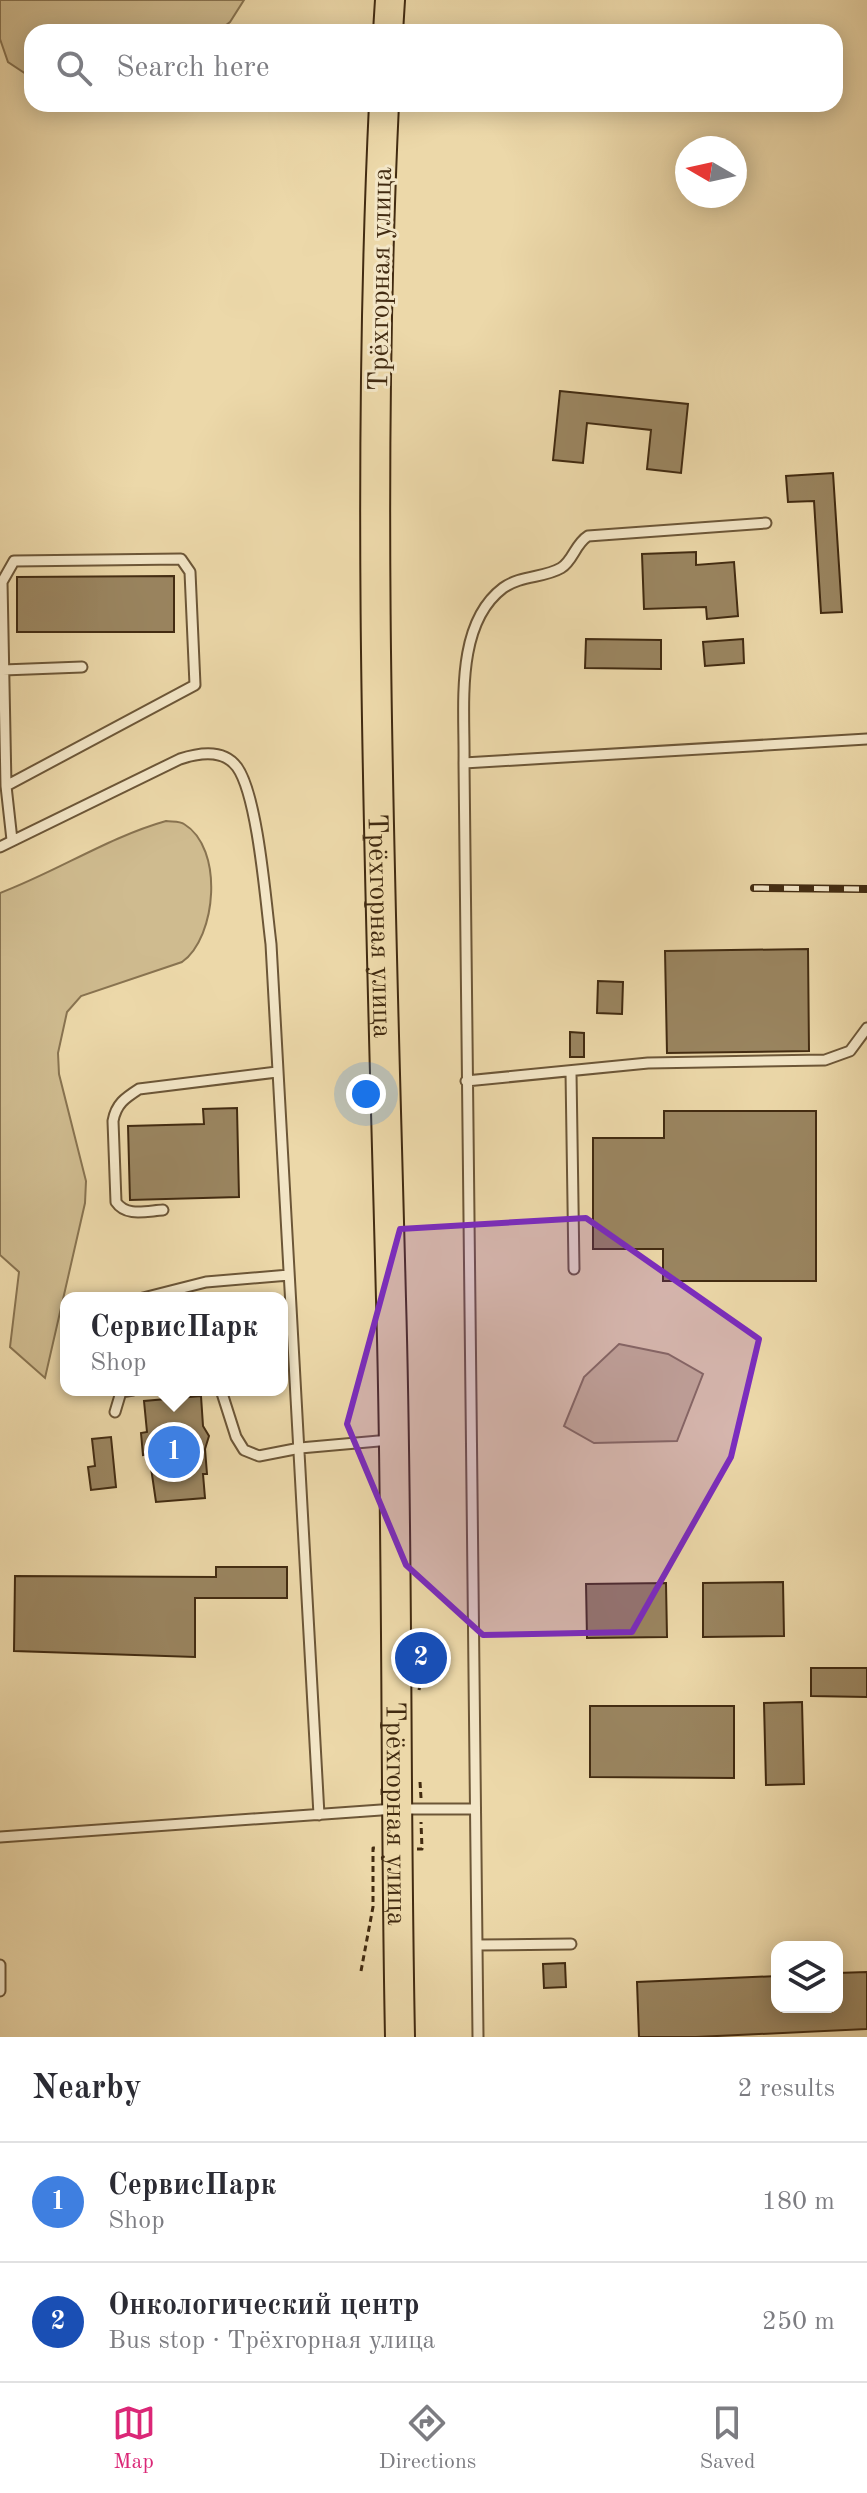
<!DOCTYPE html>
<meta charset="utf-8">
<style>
:root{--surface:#fff;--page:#f7f7f7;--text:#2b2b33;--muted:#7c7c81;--line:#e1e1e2;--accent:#db2777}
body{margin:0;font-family:"Old Standard TT",serif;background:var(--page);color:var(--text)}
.controls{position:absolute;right:24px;bottom:24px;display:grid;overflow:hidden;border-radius:16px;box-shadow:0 4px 20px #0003}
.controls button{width:72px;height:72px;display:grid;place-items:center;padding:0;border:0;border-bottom:2px solid var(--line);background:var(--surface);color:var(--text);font:40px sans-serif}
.compass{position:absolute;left:675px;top:136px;width:72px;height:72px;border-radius:50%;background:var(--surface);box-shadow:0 4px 20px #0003;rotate:279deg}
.you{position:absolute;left:366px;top:1094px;width:28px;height:28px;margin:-20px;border:6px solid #fff;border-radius:50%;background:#1a73e8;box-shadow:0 0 0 12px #1a73e833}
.badge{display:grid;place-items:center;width:52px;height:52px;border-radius:50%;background:var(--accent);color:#fff;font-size:26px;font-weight:700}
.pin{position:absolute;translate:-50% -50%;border:4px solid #fff;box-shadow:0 2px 8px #0006}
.popup{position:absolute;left:60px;top:1292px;width:228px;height:104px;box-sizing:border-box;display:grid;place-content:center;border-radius:16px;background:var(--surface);filter:drop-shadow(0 2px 6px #0005);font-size:26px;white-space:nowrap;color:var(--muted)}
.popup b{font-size:30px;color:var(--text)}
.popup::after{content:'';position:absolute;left:50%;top:100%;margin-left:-16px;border:16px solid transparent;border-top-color:var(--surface)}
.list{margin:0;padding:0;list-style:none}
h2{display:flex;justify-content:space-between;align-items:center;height:104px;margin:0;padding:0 32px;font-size:34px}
h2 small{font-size:26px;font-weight:400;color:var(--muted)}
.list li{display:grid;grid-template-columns:52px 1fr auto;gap:24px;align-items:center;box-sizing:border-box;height:120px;padding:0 32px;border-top:2px solid var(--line)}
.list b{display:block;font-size:30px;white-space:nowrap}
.list p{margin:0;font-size:26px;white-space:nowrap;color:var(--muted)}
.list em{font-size:26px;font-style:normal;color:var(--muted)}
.icon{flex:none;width:44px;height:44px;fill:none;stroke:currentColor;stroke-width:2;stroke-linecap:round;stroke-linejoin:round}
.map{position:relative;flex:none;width:867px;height:2037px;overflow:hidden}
.search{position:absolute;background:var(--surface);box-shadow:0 4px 20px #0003;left:24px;right:24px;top:24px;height:88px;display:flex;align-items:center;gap:20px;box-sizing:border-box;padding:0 28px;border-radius:24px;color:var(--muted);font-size:30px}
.sheet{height:344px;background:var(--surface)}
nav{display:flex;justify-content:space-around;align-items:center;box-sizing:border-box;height:112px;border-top:2px solid var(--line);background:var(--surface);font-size:22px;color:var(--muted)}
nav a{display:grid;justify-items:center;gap:4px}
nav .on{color:var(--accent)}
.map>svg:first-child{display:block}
.green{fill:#cfbb8f;stroke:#887350;stroke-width:2}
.building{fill:#9a8560;stroke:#422b11;stroke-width:2}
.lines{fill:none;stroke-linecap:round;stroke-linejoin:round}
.service-casing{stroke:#6c5637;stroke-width:13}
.trunk-casing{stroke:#422b11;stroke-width:32}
.path{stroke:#422b11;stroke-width:3;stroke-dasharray:6 4;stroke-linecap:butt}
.service{stroke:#f3e6c7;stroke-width:9}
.trunk{stroke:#ecd8a9;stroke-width:28}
.rail-casing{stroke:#422b11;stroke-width:8}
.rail{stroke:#f3e6c7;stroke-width:5;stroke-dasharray:15;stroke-linecap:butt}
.marked{fill:#7b2cbf;fill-opacity:0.2;stroke:#7b2cbf;stroke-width:6;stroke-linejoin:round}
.labels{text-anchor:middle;stroke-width:6;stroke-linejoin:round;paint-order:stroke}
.street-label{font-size:28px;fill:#422b11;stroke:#f3e6c7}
</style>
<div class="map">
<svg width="867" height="2037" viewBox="0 0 867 2037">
<rect width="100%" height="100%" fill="#ecd8a9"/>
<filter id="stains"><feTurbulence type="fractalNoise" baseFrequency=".0025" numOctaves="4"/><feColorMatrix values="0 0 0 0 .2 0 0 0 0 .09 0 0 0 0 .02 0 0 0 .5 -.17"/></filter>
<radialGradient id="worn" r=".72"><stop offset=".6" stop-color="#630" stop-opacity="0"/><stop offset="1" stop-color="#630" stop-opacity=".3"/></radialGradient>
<!-- green -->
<path class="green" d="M0,0H244L230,22L217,32H32V78L8,62L0,39Z
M166,821C171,822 180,821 184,824C224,848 217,937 182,962L81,996L67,1012L58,1053L59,1074L86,1181L85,1203L45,1378L10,1347L19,1272L0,1255V893C56,872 109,837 166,821Z
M619,1344L668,1354L703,1374L677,1441L594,1443L564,1426L584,1377Z"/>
<!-- building -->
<path class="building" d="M560,391L688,404L681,473L647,469L651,430L587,423L583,463L553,460Z
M833,473L842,612L821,613L814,501L788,502L786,476Z
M696,552V565L734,562L738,616L707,619L706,607L644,609L642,554Z
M174,576V632H17V577Z
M586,639L661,640V669L585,668Z
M743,639L744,663L705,666L703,642Z
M808,949L809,1051L667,1053L665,951Z
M598,981L623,982L622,1014L597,1013Z
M570,1032L584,1033V1057H570Z
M237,1108L239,1197L130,1200L128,1126L204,1124L203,1109Z
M664,1111H816V1281H663V1249H593V1138H664Z
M201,1396L203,1426L209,1436L205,1449L207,1474H203L205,1498L156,1502L149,1454L143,1455L141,1433L147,1432L144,1401Z
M111,1437L116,1487L91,1490L88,1467L95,1466L92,1439Z
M216,1567H287V1598H195V1657L14,1651L15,1576L216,1577Z
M783,1582L784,1636L703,1637V1583Z
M666,1583L667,1637L587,1638L586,1584Z
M811,1668H867V1697L811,1696Z
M802,1702L804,1784L766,1785L764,1703Z
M590,1706H734V1778L590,1777Z
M565,1963L566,1987L544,1988L543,1964Z
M867,1972V2029L696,2037H639L637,1982L777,1976V2007H837V1973Z"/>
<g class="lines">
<defs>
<path id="service" d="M3,670L82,667
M464,763L867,739
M6,786L195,685L190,572L181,559L14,561L2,582L6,786L12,840
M0,847L180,759C198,753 223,748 237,767C258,796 266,905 271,944L319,1815
M571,1072L574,1269
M466,1081L648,1063L825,1060L850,1051L867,1028
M163,1210C146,1211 126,1217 116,1202L113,1121C116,1104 125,1098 139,1089L277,1072
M143,1298L206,1282L289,1275
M221,1390L236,1437L244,1450L259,1456L300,1448L390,1440
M115,1412L121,1392L133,1390
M0,1837L395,1809H474
M477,1945L571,1944
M0,1965V1991
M478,2037L464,763C465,708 454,625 503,588C521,575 544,578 561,568C573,561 575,544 588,536L766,523"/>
<g id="trunk">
<path d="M388,32L390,0"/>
<path id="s1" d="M384,104C365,502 381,901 391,1299C398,1545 395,1791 400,2037"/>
</g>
</defs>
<!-- service casing -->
<use href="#service" class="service-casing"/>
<!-- trunk casing -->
<use href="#trunk" class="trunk-casing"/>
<!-- path -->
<path class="path" d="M419,1690L426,1656
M420,1782L421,1798
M417,1849H422L421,1822
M361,1971L373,1907V1848H377"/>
<!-- service -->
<use href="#service" class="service"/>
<!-- trunk -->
<use href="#trunk" class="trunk"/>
<defs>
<path id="rail" d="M754,888L867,889"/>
</defs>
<!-- rail casing -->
<use href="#rail" class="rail-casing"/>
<!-- rail -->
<use href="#rail" class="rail"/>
</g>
<!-- marked area -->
<path class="marked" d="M586,1218L759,1339L731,1457L632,1632L483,1635L406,1565L347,1424L400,1229Z"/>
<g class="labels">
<!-- street labels -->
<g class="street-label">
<text transform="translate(379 279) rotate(-89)" y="10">Трёхгорная улица</text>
<text dy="10" stroke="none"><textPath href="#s1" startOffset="822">Трёхгорная улица</textPath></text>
<text dy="10" stroke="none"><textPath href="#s1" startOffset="1710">Трёхгорная улица</textPath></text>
</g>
</g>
<rect width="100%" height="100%" filter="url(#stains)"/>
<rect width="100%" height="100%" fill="url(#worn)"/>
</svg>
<div class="controls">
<button><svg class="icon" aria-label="layers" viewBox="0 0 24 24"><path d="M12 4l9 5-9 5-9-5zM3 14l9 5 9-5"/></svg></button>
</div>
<svg class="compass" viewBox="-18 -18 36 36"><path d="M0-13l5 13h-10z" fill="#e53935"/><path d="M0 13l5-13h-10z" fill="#7c7c81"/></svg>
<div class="you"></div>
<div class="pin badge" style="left:174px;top:1452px;background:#3f7fe0">1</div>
<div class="popup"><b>СервисПарк</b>Shop</div>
<div class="pin badge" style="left:421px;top:1658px;background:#1a4fb4">2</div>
<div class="search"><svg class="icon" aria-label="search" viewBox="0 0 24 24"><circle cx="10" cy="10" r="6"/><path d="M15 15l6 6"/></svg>Search here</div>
</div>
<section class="sheet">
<h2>Nearby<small>2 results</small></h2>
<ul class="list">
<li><span class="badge" style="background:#3f7fe0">1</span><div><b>СервисПарк</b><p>Shop</p></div><em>180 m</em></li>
<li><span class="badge" style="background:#1a4fb4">2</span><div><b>Онкологический центр</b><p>Bus stop · Трёхгорная улица</p></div><em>250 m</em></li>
</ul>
</section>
<nav>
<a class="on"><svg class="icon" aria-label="map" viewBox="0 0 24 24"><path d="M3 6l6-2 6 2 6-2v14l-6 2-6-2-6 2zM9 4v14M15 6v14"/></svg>Map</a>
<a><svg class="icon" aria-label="directions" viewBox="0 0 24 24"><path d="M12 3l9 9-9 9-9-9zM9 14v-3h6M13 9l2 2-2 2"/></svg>Directions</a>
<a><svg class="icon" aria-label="saved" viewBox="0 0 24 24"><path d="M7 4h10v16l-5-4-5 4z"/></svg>Saved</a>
</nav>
